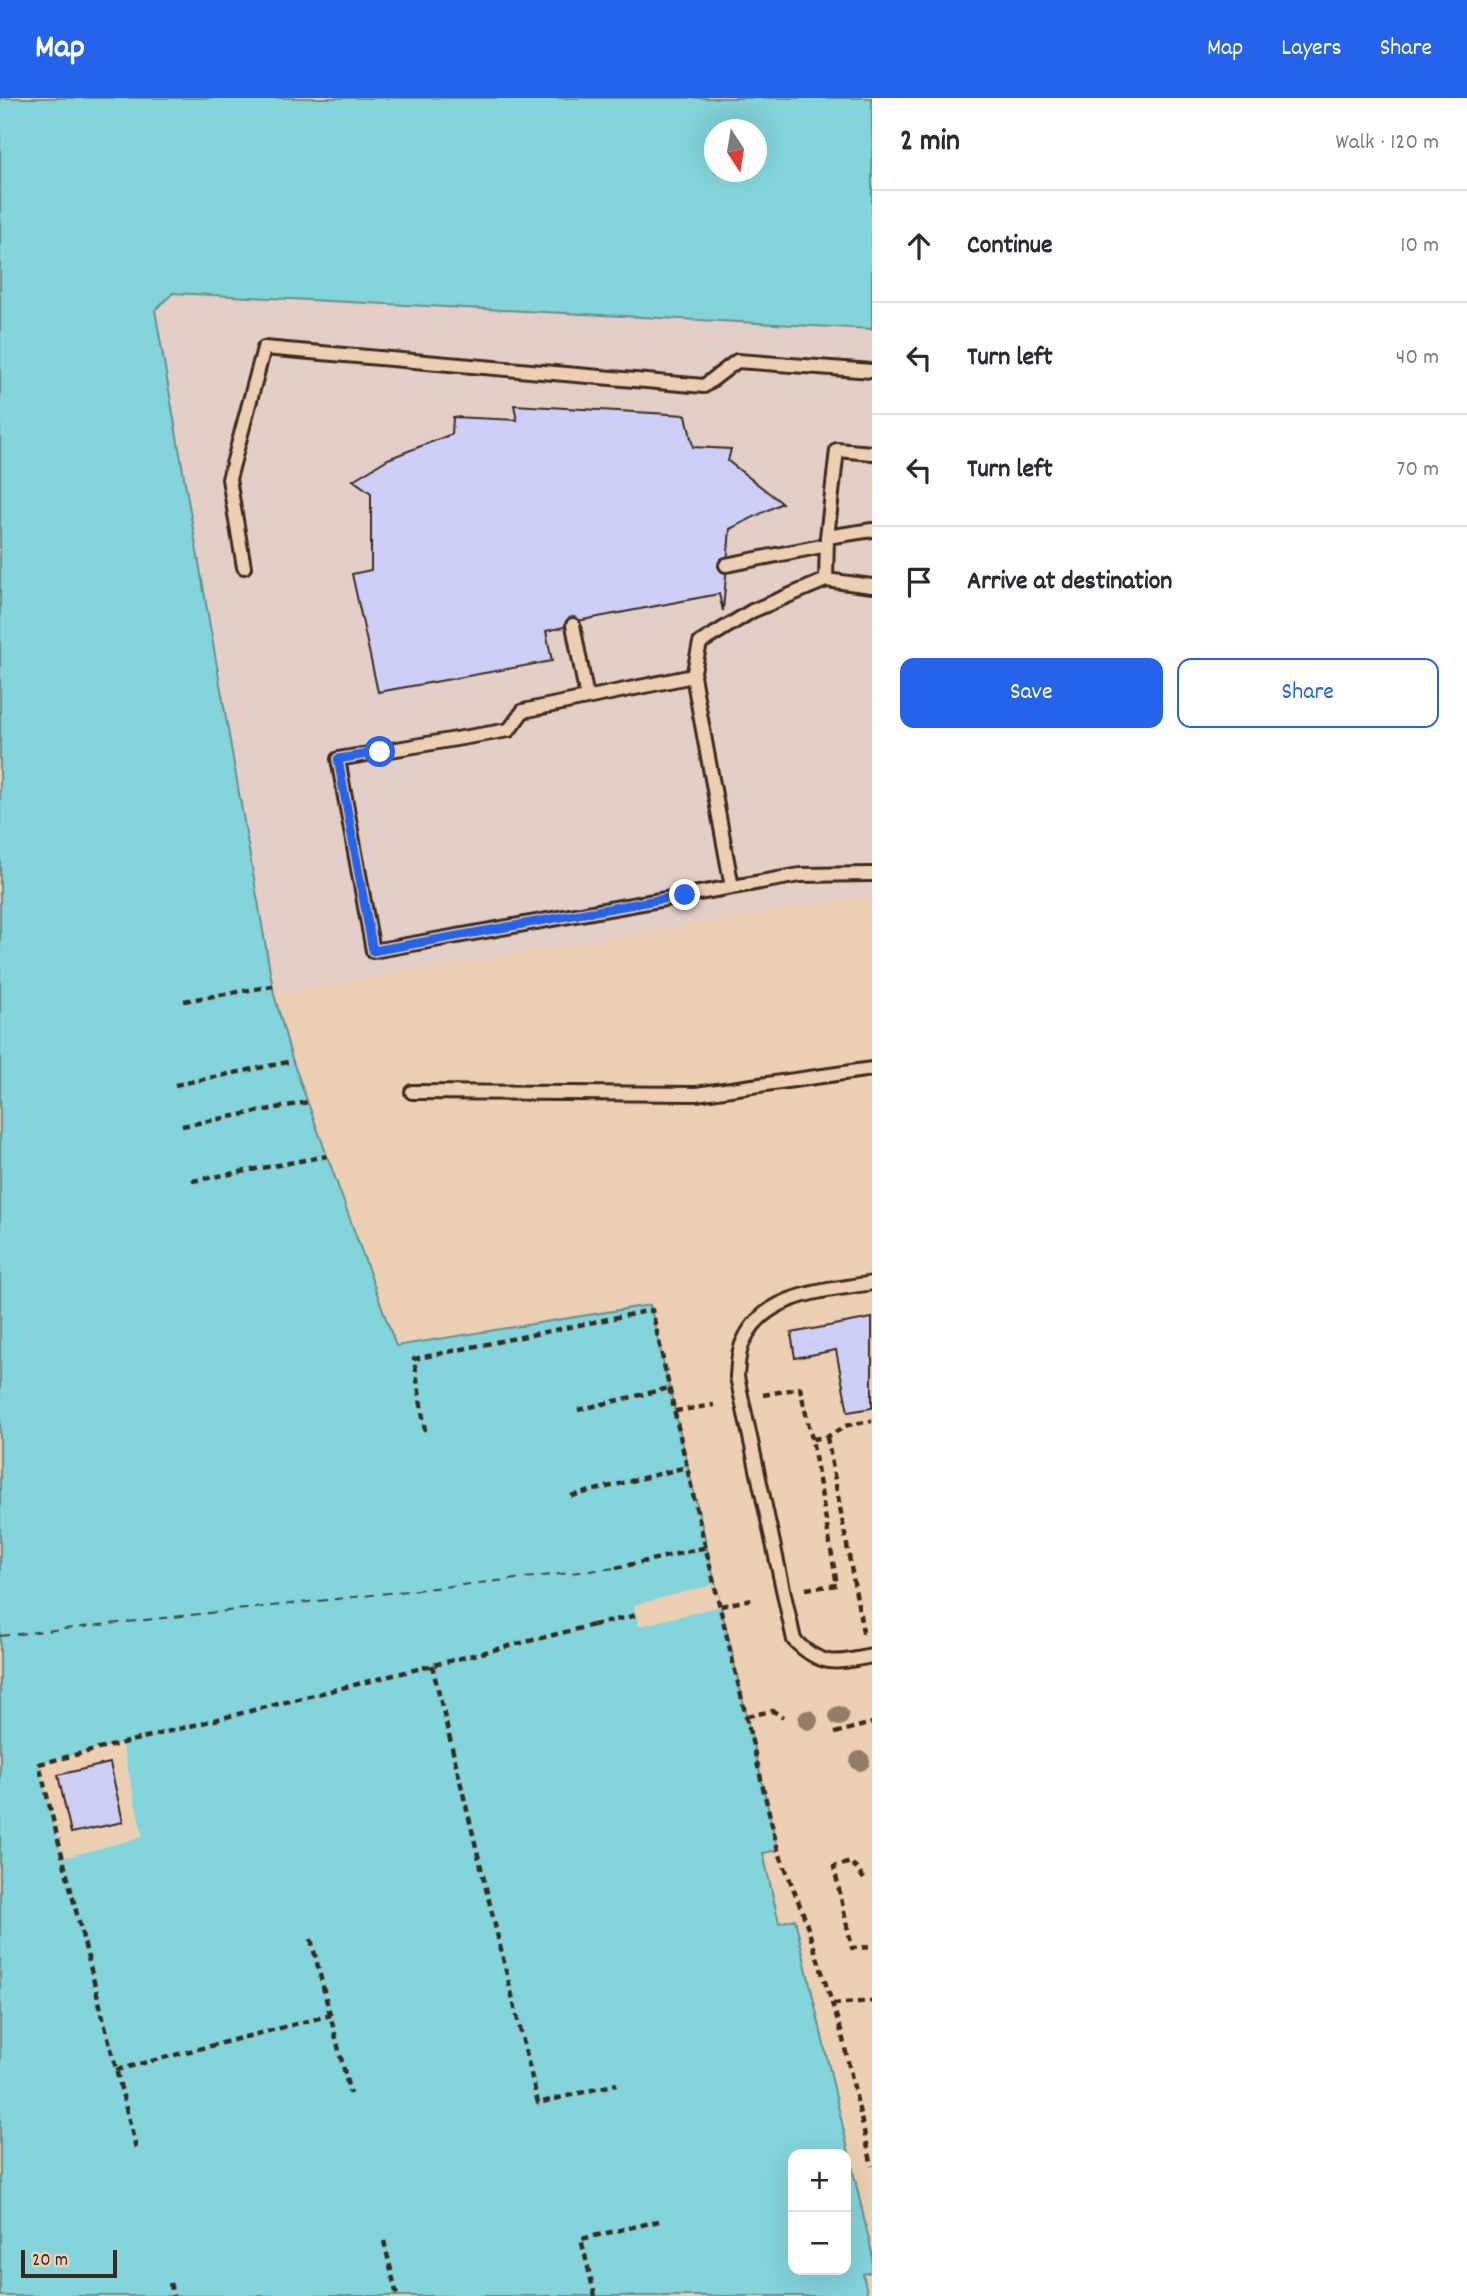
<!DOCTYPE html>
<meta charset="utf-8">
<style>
:root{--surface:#fff;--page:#f2f2f3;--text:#2b2b33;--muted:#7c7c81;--line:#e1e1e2;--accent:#2563eb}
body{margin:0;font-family:Dekko,sans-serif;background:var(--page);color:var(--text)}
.controls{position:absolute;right:21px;bottom:21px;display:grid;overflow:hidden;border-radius:14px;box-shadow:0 7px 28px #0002}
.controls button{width:63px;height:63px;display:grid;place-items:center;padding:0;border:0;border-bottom:2px solid var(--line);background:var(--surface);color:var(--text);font:35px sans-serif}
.compass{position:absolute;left:704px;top:21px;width:63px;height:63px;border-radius:50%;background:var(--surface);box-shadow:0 7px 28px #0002;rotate:168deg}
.scale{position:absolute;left:21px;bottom:18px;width:96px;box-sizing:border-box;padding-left:7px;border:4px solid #3b2a1e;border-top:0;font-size:19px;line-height:24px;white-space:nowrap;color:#3b2a1e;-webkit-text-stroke:5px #edcfb3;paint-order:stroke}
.stop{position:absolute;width:21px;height:21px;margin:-16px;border:5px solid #2563eb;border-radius:50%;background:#fff}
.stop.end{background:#2563eb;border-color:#fff;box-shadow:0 2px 7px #0008}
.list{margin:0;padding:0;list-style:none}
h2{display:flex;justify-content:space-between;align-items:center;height:91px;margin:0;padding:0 28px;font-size:30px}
h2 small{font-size:23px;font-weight:400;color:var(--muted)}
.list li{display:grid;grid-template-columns:46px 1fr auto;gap:21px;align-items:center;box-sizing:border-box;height:112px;padding:0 28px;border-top:2px solid var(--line)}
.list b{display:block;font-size:26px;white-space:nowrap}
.list em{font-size:23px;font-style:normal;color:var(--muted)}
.actions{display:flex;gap:14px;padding:21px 28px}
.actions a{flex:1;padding:16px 0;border:2px solid var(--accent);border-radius:14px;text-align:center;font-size:24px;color:var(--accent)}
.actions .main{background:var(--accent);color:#fff}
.icon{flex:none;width:38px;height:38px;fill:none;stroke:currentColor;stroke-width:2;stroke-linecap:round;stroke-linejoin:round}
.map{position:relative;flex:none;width:872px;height:2198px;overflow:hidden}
header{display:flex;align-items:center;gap:42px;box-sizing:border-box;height:98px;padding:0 35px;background:var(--accent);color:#fff}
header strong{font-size:33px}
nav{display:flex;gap:38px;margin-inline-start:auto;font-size:24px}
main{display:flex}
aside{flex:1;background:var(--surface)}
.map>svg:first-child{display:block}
.built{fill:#e3cfc8}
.water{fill:#83d4db;stroke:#66908f;stroke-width:2;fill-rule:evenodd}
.pier{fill:#edcfb3}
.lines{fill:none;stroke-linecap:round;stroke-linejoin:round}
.ferry{stroke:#46443a;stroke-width:2;stroke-dasharray:9 7;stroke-linecap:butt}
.building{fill:#cdcff8;stroke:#3b2a1e;stroke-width:2}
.service-casing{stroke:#3b2a1e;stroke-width:18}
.path{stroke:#3b2a1e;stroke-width:4.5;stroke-dasharray:7 5;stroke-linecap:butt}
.service{stroke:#edcfb3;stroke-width:12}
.tree{fill:#927e67}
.route{stroke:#2563eb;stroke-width:9}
</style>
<header>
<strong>Map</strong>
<nav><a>Map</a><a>Layers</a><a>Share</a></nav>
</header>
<main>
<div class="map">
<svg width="872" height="2198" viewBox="0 0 872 2198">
<rect width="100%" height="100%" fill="#edcfb3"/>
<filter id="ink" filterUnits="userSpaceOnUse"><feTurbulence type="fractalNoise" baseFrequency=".0143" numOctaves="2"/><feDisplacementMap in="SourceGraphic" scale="14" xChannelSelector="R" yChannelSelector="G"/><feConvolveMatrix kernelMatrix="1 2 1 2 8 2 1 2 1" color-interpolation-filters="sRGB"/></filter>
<g filter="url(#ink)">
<!-- built -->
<path class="built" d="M173,195L872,231V797L274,896L155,211Z"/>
<!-- water -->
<path class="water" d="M0,0H872V231L173,195L155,212L274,896L292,961L396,1248L650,1207L778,1752L763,1755L779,1825L795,1821L872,2155V2174L863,2176L868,2198H0ZM715,32H757V74H715ZM793,2056H846V2172H793Z"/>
<!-- pier -->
<path class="pier" d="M716,1486L721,1508L639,1528L634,1507Z
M122,1645L143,1739L63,1760L39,1666Z"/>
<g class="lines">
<!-- ferry -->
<path class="ferry" d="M0,1538L616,1470"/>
</g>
<!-- building -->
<path class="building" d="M514,307L686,317L693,349L731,351L728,363L782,405L730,431L723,513L719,496L572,524L573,527L546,533L552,563L378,594L352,476L371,472V395L353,382L388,361L452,336L453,319L517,322Z
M872,1220V1310L848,1314L836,1252L795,1260L791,1235Z
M110,1665L123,1724L71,1735L58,1677Z"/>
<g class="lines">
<defs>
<path id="service" d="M827,439L837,352L872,355
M726,467L827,447
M244,469L229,381L264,250L704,288L737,263L872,273
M826,482L827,439L872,432
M573,527L587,600
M693,578L523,613L509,632L338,661L373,853L800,777L872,776
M732,789L693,578L700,545L752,513L826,482L872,488
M412,994L696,996L872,971
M872,1185C827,1193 766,1194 744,1242C738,1253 738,1267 737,1279L794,1542C822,1570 836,1565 872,1558"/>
</defs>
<!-- service casing -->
<use href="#service" class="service-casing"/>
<!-- path -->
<path class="path" d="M184,903L273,888
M175,987L293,963
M182,1028L308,1004
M192,1083L327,1058
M763,1297L800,1290L812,1341
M578,1312L669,1290
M675,1313L714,1307
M425,1333L414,1261L652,1212L694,1401L778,1752L803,1815L841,1933L872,2068
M827,1339L863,1534H868
M571,1398L687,1369
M616,1470L707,1449
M806,1491L837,1487L812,1341L827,1339L848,1327L872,1323
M721,1508L756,1500
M593,1527L637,1517
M432,1567L538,2005L617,1986
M747,1618L773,1613L783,1619
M835,1635L872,1625
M864,1781L851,1764L834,1769L852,1850L872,1849
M311,1841L350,1996
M833,1906L872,1903
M116,1972L331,1917
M136,2050L39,1666L593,1527
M384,2143L397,2198
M170,2185L173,2198
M595,2198L581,2141L659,2123"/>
<!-- service -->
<use href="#service" class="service"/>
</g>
<!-- trees -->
<g class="tree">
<circle cx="839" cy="1618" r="10"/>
<circle cx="808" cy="1622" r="10"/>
<circle cx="860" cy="1663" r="10"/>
</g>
</g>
<g class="lines" filter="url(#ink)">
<!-- route -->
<path class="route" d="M380,654L338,661L373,853L685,797"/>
</g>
</svg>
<div class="controls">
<button>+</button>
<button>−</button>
</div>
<svg class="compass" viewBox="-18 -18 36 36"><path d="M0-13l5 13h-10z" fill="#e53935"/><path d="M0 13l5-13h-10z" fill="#7c7c81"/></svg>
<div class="scale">20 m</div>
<div class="stop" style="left:380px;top:654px"></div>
<div class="stop end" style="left:685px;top:797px"></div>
</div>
<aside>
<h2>2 min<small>Walk · 120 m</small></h2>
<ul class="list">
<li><svg class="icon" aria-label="ahead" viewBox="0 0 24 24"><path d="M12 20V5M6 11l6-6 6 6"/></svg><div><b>Continue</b></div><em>10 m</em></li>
<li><svg class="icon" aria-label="left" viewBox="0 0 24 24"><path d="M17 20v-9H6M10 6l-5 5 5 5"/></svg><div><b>Turn left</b></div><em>40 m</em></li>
<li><svg class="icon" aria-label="left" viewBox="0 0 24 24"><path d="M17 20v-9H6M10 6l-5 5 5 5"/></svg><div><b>Turn left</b></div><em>70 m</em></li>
<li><svg class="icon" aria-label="arrive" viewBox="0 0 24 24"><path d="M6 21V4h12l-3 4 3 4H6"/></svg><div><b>Arrive at destination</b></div></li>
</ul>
<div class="actions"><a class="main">Save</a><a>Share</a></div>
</aside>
</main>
